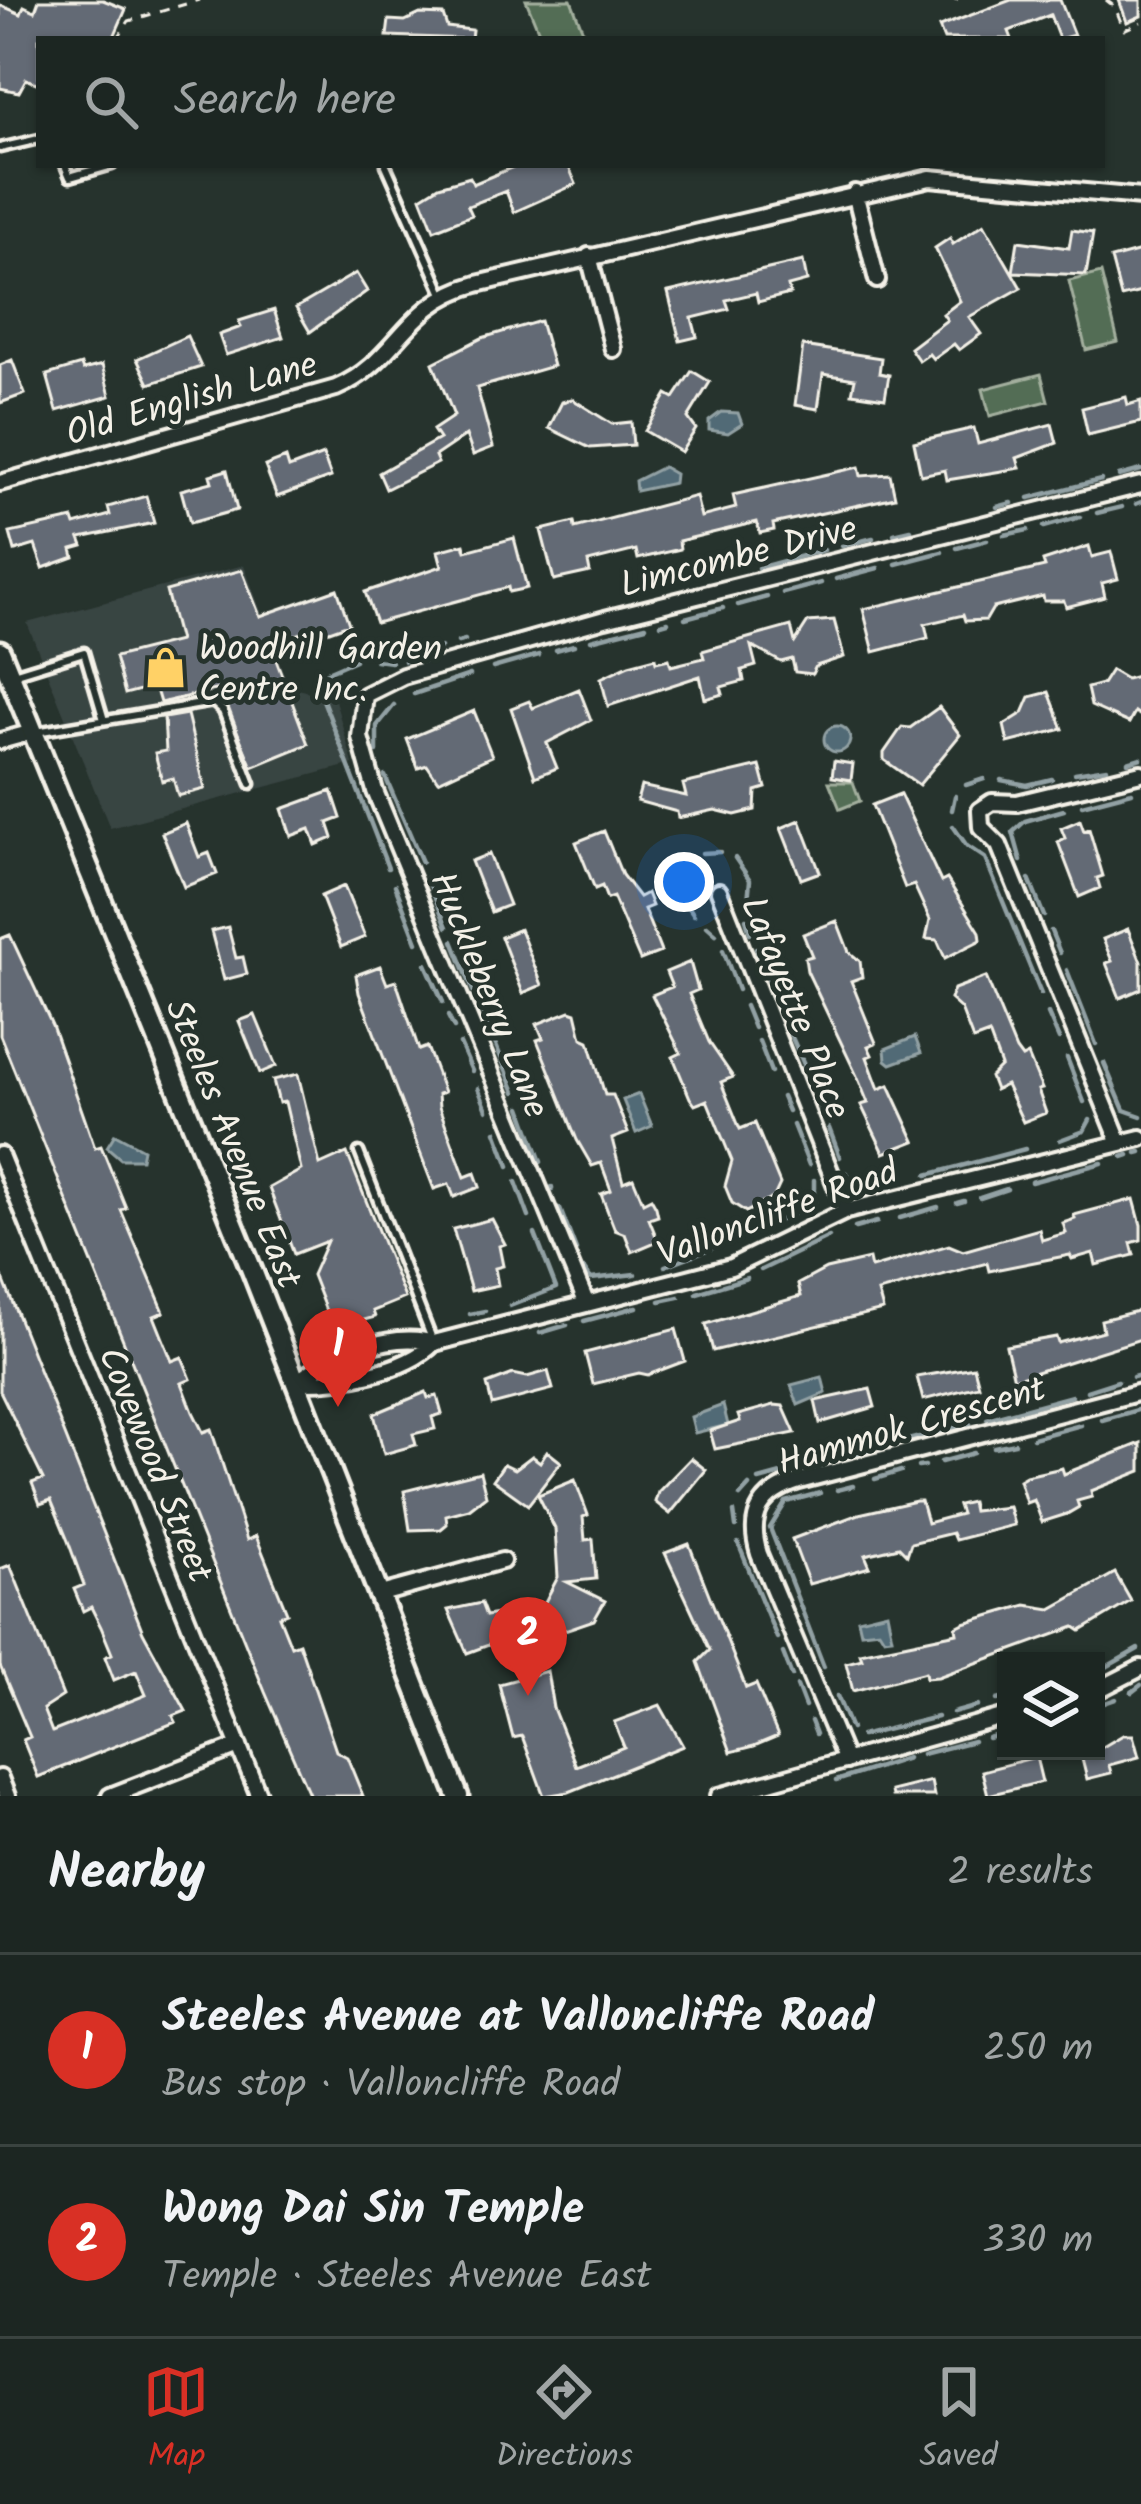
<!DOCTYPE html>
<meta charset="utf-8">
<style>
:root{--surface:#1c2622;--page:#252e2a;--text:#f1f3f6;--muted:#a0a5a5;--line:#3a4340;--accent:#d93025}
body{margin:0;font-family:Kalam,sans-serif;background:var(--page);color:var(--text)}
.controls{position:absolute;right:36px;bottom:36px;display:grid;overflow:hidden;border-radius:0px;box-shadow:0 3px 9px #0004}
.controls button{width:108px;height:108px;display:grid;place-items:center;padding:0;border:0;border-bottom:3px solid var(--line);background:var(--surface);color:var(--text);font:60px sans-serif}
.you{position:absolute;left:684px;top:882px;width:42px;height:42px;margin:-30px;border:9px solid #fff;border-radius:50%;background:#1a73e8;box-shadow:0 0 0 18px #1a73e833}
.badge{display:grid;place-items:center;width:78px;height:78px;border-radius:50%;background:var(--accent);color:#fff;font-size:39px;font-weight:700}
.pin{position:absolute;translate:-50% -99px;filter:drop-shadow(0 3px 6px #0008)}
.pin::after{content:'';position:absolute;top:63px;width:42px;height:36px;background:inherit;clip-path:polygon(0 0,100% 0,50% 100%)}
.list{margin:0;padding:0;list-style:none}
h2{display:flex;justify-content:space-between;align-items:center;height:156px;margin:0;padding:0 48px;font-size:51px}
h2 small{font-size:39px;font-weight:400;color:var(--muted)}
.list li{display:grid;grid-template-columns:78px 1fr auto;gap:36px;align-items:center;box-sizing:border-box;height:192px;padding:0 48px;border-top:3px solid var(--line)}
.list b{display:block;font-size:45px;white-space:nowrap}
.list p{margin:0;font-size:39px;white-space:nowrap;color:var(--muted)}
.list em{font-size:39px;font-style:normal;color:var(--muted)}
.icon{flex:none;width:66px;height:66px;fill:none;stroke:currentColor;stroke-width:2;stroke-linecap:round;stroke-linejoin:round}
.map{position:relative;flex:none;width:1141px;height:1796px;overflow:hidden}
.search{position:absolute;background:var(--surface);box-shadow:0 3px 9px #0004;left:36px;right:36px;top:36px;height:132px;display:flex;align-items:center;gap:30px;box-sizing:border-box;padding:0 42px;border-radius:0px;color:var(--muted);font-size:45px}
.sheet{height:540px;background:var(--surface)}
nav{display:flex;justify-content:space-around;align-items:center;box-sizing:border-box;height:168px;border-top:3px solid var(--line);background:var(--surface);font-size:33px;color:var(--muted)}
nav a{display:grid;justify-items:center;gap:6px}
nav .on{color:var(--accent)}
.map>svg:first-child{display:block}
.built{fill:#394442}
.green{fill:#526d54;stroke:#a3af9e;stroke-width:3}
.water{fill:#516b76;stroke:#92a1a4;stroke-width:3}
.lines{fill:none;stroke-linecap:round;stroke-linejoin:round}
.stream{stroke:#92a1a4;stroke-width:4.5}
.building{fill:#646a74;stroke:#f4f1e8;stroke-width:3}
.service-casing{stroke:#f4f1e8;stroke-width:15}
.minor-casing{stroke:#f4f1e8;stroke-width:22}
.secondary-casing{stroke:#f4f1e8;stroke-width:27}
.path{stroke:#f4f1e8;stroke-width:3;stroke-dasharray:9 9;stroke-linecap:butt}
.service{stroke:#26332d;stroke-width:6}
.minor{stroke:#26332d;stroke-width:14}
.secondary{stroke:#26332d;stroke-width:18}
.labels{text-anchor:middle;stroke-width:10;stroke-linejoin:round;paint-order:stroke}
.street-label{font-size:36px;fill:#f4f1e8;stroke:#26332d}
.poi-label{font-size:36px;fill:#f4f1e8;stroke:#26332d;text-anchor:start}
</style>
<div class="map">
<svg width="1141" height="1796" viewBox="0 0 1141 1796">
<rect width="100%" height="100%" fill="#26332d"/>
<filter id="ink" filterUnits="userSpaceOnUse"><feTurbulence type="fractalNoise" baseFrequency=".00833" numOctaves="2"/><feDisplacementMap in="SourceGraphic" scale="24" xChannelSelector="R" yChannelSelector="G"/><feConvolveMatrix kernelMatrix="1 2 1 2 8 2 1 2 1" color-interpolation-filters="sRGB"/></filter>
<g filter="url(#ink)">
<!-- built -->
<path class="built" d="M244,565L288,686L335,700L353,764L110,828L27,623Z"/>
<!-- green -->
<path class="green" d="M526,0H571L586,39H542Z
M1101,273L1118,342L1086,350L1069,281Z
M1041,374L1048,401L990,416L983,389Z
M829,782H853L860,801L840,809Z"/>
<!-- water -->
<path class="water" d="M721,412L738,413L742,424L728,433L709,430V421Z
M663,467L675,474L674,483L636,491L635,481Z
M824 739a13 13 0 1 1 26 0a13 13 0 1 1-26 0Z
M915,1037L921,1053L891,1064L886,1060L885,1049Z
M639,1094L652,1126L636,1133L623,1100Z
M115,1134L143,1149L141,1159H121L107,1147Z
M822,1377L826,1393L798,1405L791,1385Z
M723,1405L728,1425L695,1433L691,1417Z
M887,1612L892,1637L884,1638L879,1630L861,1632L858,1619Z"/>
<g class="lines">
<!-- stream -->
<path class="stream" d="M1119,476L1141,470
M1029,498L1101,480
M1136,504L1141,502
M997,507L1012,503
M1097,513L1122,507
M1044,527L1080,517
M894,534L911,530
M1004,535L1028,530
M842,546L873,538
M957,548L987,540
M896,564L942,552
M758,568L824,550
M836,579L878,568
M783,593L821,583
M738,605L767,597
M685,618L723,608
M661,624L668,622
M591,640L646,626
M458,642L465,640
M556,650L574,645
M376,660L391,662
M405,661L441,647
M493,668L539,655
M325,673L355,660
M318,687L388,868
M414,694L470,675
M377,752V726L394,705
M1128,762L1141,758
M1075,773L1107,768
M385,776L422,862
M1001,780L1027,785L1052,779
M966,785L984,779
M1082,805L1132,792
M952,810L955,796
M953,826L967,846L985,858L1041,994
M702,853L720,852
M735,858L750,880L748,901
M1021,861L1013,832L1025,821L1064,810
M427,878L447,927
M1029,879L1044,916
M680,882L688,862
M395,885L417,942
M684,900L694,915
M746,919L750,933
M707,926L716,934
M1051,931L1060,953
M453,941L474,993
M756,948L771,985
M723,950L738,990
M426,964L443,1002
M1067,970L1096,1044
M778,1001L784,1015
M745,1006L754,1028
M482,1011L515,1092
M1048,1014L1059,1039
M448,1016L454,1028
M790,1033L807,1071
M759,1041L771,1072
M460,1044L472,1071
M1067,1058L1084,1102
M1104,1063L1124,1110L1141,1116
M478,1088L487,1110
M814,1090L823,1111
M782,1097L788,1111
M521,1107L541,1162
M793,1125L809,1165
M829,1128L840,1157
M496,1131L509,1166
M1060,1140L1084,1131L1090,1120
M1137,1153L1141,1152
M1123,1157L1129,1155
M846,1173L861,1192L891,1185
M927,1175L1025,1149
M516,1182L529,1217
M1031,1182L1102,1163
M552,1187V1189
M980,1198L1007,1189
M957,1203L964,1201
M560,1209L576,1250
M900,1218L938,1207
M768,1226L814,1204V1180
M855,1228L877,1222
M665,1266L759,1230
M584,1269L591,1279L635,1274
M761,1270L829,1237
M697,1293L747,1278
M660,1301L679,1297
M510,1306L556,1288L535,1234
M470,1314L485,1311
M584,1321L637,1307
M540,1333L567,1325
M1133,1377L1141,1375
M1087,1391L1118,1381
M987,1419L1072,1396
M1102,1420L1141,1409
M1033,1438L1081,1425
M885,1446L970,1424
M994,1447L1015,1443
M941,1462L974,1453
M918,1467L925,1466
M875,1479L901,1471
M759,1480L869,1450
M837,1490L853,1486
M820,1493L786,1502L770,1528L824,1667
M740,1496L749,1486
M734,1512L736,1527
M738,1543L777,1638
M783,1653L792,1676
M1101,1670L1138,1649
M797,1686L805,1707
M1132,1692L1141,1685
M837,1696L851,1729
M997,1700L1006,1698
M1096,1706L1116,1699
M953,1713L978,1706
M811,1721L816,1734
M861,1736L937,1717
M988,1738L1006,1733
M922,1754L973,1741
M836,1781L907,1758"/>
</g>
<!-- building -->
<path class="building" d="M39,0H103L126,9L113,39H39V84L26,79L19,92L0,88V5L21,14L24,6L35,11Z
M1011,0H1060L1074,35L1059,39L1050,15L1009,31L1012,39H944L939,27Z
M1119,0H1141V16L1127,22Z
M420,14L443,15L447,27L472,30L471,39L387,36L389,20L405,21Z
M518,165H568L576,184L514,212L506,191L468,206L472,215L434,230L421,197L439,186L470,177L473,184Z
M984,224L1021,288L969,317L981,334L959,350L954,344L933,359L929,354L919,361L910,348L947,320L943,314L960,301L935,248L950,238L953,244Z
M1072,230L1093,233L1086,275L1013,272L1018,241L1069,248Z
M1141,251V292L1121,297L1111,259Z
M803,261L807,281L788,286L790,294L758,302L756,293L726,300L729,309L692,318L697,337L680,341L668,292Z
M356,273L367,291L310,332L296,308Z
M274,310L283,337L226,355L219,335L241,327L239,321Z
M540,321L553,366L477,388L493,447L473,455L466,435L435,456L438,463L386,489L379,473L439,439L433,430L454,416L433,363L482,338Z
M187,336L201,367L149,384L137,359Z
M803,346L881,358L879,373L889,375L885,398L852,393L855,379L823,374L818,409L795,405Z
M12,360L25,394L0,403V365Z
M81,365L83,370L102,365L110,396L57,411L47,375Z
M692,371L710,382L688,418L696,429L681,452L645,431L667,394L674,398Z
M1126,397L1128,405L1141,401V422L1088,435L1082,408Z
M572,399L612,424L631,422L633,445L590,448L549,428L562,402Z
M1052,424L1057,443L1017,458L1020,468L947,480L945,470L921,475L914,442L974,428L978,444Z
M323,455L331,477L277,497L265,466L286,458L289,468Z
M859,467L861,476L890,474L895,497L773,524L774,530L760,533L757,522L679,541L680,549L638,559L636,550L588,562L590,572L554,580L541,530L574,522L575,528L696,496L701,517L736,508L733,495Z
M227,470L237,510L190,523L181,490L212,482L210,475Z
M146,496L154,523L80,538L83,546L72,549L74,557L43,568L35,545L15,551L10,533L73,519L75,525L110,515L108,507Z
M514,538L527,588L509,592L508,587L376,623L365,592L442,566L438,551L464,544L466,551Z
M1089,546L1092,557L1111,552L1118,579L1102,583L1105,597L1066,607L1064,601H1044L1043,596L993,608L986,620L965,621L963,615L925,624L928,638L874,652L863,609L1036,569L1045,567L1043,561Z
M242,570L260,616L337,589L349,624L307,639L305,632L270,644L308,744L252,767L219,689L160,703L155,686L125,694L115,657L179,641L166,591Z
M834,620L844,657L816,666L812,674L795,672L792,659L781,662L751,646L756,666L742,670L744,681L721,687L723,694L705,699L700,676L608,706L601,678L629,665L655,658L656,662L669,659L671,666L704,658L702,651L791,626L795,642L808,622Z
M1111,670L1126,679L1141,675V716L1135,712L1129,723L1091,706L1087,688L1102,684Z
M579,689L591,720L547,743L557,768L535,777L511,708L529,701L533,708Z
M1049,692L1063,729L1008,743L1004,725L1023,713L1030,697Z
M939,707L960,735L919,785L884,760V753L902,727L910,728Z
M474,711L492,756L438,781L427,765L418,768L407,739Z
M187,714L205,789L178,796L173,778L162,781L155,753L166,751L164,718Z
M834,761L853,764L851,780L832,777Z
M760,766L766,788L756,791L755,810L735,815L715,810L678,818L677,812L637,801L641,786L686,796L683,784Z
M332,791L341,818L328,823L333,838L316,845L310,829L291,836L282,809Z
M900,794L941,882L947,879L980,932L981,940L945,958L937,940L926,939L930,920L914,885L905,888L872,805Z
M800,820L820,872L801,879L781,828Z
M1080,820L1084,831L1089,829L1103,876L1097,878L1100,888L1079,897L1058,842L1065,838L1061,828Z
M186,823L199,857L209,853L217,874L184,887L162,833Z
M604,831L622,875L639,897L647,893L652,906L644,909L661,952L640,960L613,897L607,899L602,886L595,889L576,842Z
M489,854L509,905L491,912L471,861Z
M344,886L365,937L341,947L321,896Z
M837,921L849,952L860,961L862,977L851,981L876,1043L868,1046L872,1055L867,1057L879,1089L889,1085L915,1141L884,1153L861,1105L868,1103L857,1076L807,971L805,958L812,956L803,934Z
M228,927L236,958L243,957L247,974L224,980L211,931Z
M520,929L542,985L523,993L501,937Z
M1128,929L1141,962V989L1120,998L1106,963L1112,961L1103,939Z
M10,935L52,1025L95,1148L101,1146L126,1208L121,1210L164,1312L154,1316L172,1361L182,1357L191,1379L182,1383L193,1412L203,1432L211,1429L247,1540L256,1536L287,1613L279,1616L291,1646L299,1643L336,1751L347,1757L363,1796H310L265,1692L0,1035V939Z
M690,962L698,990L689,994L709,1042L733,1077L721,1082L740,1129L755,1123L780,1184L774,1197L746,1212L732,1203L725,1186L732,1161L707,1100L695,1105L690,1098L673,1057L681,1053L652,995L672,987L666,972Z
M380,966L387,984L396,981L419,1050L427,1047L444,1092L438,1094L439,1107L465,1177L475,1173L480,1187L454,1197L449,1184L434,1189L359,993L356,975Z
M986,977L1016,1050L1022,1058L1028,1055L1042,1089L1038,1090L1046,1113L1023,1122L1006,1085L995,1090L990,1077L1001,1066L989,1034L973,1040L961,1009L950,999L954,989Z
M570,1011L576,1013L582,1038L589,1041L605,1095H613L628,1133L612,1139L623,1182L633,1178L643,1202L651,1198L656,1207L658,1216L649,1219L658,1241L632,1252L625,1234L615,1230L601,1194L611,1190L601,1163L592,1166L577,1140L537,1040L543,1038L537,1024Z
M255,1015L276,1066L260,1073L239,1021Z
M298,1074L320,1165L347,1153L405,1298L373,1311L375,1317L333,1329L312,1275L327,1241L294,1254L269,1188L301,1170L285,1102L279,1103L273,1080Z
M1134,1199L1141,1225V1240L1131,1243L1134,1255L1096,1265L1093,1253L1072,1259L1070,1255L989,1271L987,1263L878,1292L883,1310L713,1351L706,1324L801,1296L798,1284L826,1269L869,1259L871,1268L949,1245L963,1251L1039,1229L1042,1240L1066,1233L1063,1223L1075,1219L1074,1215Z
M492,1219L505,1244L499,1246L503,1266L495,1268L498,1285L471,1291L453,1229Z
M0,1271L143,1632L186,1711L173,1716L176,1722L38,1777L23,1740L30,1737L0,1666V1569L10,1565L63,1696L43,1709L52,1732L146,1695L136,1671L114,1680L105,1657L112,1654L101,1627L91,1607L83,1611L74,1589L84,1585L68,1541L51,1500L40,1504L32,1483L43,1479L0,1391Z
M1141,1310V1339L1014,1379L1006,1346L1056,1337L1058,1343L1103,1331L1101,1320Z
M676,1329L685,1361L648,1375L639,1373L593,1384L585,1353Z
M974,1367L979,1386L923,1400L917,1377Z
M548,1371L553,1389L492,1405L487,1384L513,1374L527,1377Z
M870,1389L875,1407L820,1423L815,1401Z
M426,1392L428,1398L437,1396L442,1414L432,1417L435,1429L413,1434L416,1445L384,1454L374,1414Z
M774,1405L783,1406L795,1433L715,1449L710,1431L740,1421L738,1415Z
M1141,1443V1471L1091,1491L1092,1497L1077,1501L1079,1507L1067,1514L1042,1522L1034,1500L1026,1503L1019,1480L1026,1476L1062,1468L1064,1474Z
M547,1451L561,1462L528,1505L493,1480L504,1464L515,1469L532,1456L540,1462Z
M691,1458L706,1470L670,1514L655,1502L658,1492Z
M480,1472L486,1496L469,1509L446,1515L447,1524L441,1529L410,1530L404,1491Z
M575,1480L588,1515L583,1517L585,1540L593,1539L596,1579L567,1582L605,1601L594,1620L565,1630L551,1623L519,1640L505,1644L502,1640L467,1653L448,1610L481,1603L486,1616L528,1609L534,1623L558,1577L555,1529L538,1495Z
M916,1501H921L927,1523L961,1514L958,1505L971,1502L973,1511L1009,1507L1014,1525L955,1540L952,1533L911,1543L907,1555L899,1547L865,1555L870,1567L809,1584L792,1539L859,1514Z
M689,1544L746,1688L756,1684L778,1736L754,1746L731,1752L698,1662L710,1650L665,1553Z
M1115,1573L1131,1601L1081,1631L1075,1627L938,1677L926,1678L925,1672L853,1691L846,1663L862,1659L860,1653L957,1633L956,1627L964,1623L1026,1605L1051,1609Z
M547,1671L553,1708L576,1766L624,1747L614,1722L660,1705L683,1746L569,1792L544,1796L522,1736L513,1738L499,1684Z
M1123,1735H1133L1139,1757L1109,1765L1111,1773L1087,1779L1080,1751H1096Z
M1036,1757L1042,1782L988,1795L982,1771Z
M931,1781L934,1796H892L891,1791Z"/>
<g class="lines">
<defs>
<path id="service" d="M0,148L39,139
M65,165L70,177L112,165
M386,165L444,296
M13,674L84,652L104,720
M36,732L213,702L223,711L251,784
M359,1152L432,1339"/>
<path id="minor" d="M855,193L877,280
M589,256L613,349
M0,483L336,388C399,361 403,304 477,284L930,178L1141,197
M0,741L33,732
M719,891L846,1211
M1120,1143L999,845L981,827L980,810L992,802L1017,803L1141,773
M0,1155L259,1796
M586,1302L375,791L360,737L365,695L403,676L605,619L1141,485
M297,1382C338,1383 405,1373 434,1343L731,1267L846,1211L1141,1138
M297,1382C329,1356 393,1330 434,1343
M377,1595L502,1561
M1096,1691L1141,1668
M846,1761L759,1554C747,1515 761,1493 799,1481L1141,1392
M0,1778L7,1796
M110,1796L239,1746
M719,1796L1006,1716"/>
<path id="secondary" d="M0,651L251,1268L458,1796"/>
</defs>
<!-- service casing -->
<use href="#service" class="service-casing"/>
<!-- minor casing -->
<use href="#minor" class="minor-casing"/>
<!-- secondary casing -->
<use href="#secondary" class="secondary-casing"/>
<!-- path -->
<path class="path" d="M956,0V1
M1106,0L1115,7L1124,30L1141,22
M117,39L129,21L199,0"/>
<!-- service -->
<use href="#service" class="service"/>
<!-- minor -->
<use href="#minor" class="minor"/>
<!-- secondary -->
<use href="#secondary" class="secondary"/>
</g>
</g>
<!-- icons -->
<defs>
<symbol id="shop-bare" viewBox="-9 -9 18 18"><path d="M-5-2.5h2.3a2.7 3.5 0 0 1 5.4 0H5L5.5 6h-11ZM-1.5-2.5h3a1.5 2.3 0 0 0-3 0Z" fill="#ffd166" stroke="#26332d" stroke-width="2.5" paint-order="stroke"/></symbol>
</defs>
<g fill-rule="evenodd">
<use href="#shop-bare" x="136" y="638" width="59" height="59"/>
</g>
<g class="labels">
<!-- street labels -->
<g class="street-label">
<text transform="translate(191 397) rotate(-16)" y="13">Old English Lane</text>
<text transform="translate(738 555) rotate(-14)" y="13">Limcombe Drive</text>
<text transform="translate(491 994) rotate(68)" y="13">Huckleberry Lane</text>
<text transform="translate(797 1007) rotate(68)" y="13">Lafayette Place</text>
<text transform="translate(235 1143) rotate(68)" y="13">Steeles Avenue East</text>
<text transform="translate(777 1211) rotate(-20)" y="13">Valloncliffe Road</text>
<text transform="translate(911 1424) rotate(-16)" y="13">Hammok Crescent</text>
<text transform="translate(157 1464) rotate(68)" y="13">Covewood Street</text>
</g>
<!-- poi labels -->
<g class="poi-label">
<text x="199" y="660">Woodhill Garden<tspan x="199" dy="41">Centre Inc.</tspan></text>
</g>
</g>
</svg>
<div class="controls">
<button><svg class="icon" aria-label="layers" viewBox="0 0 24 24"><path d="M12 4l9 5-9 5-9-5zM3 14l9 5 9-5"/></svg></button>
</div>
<div class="you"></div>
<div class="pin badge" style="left:338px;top:1407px">1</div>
<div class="pin badge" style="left:528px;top:1696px">2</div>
<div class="search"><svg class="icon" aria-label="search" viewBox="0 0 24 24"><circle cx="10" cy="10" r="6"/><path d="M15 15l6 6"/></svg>Search here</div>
</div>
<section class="sheet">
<h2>Nearby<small>2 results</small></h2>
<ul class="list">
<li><span class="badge">1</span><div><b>Steeles Avenue at Valloncliffe Road</b><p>Bus stop · Valloncliffe Road</p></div><em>250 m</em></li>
<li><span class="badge">2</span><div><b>Wong Dai Sin Temple</b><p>Temple · Steeles Avenue East</p></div><em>330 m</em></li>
</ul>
</section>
<nav>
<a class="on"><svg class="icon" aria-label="map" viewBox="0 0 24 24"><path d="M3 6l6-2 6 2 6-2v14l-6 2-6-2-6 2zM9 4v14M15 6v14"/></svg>Map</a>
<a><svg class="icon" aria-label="directions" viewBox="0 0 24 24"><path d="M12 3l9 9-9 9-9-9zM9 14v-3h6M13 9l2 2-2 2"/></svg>Directions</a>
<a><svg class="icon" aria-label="saved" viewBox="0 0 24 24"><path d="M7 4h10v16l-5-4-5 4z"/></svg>Saved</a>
</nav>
